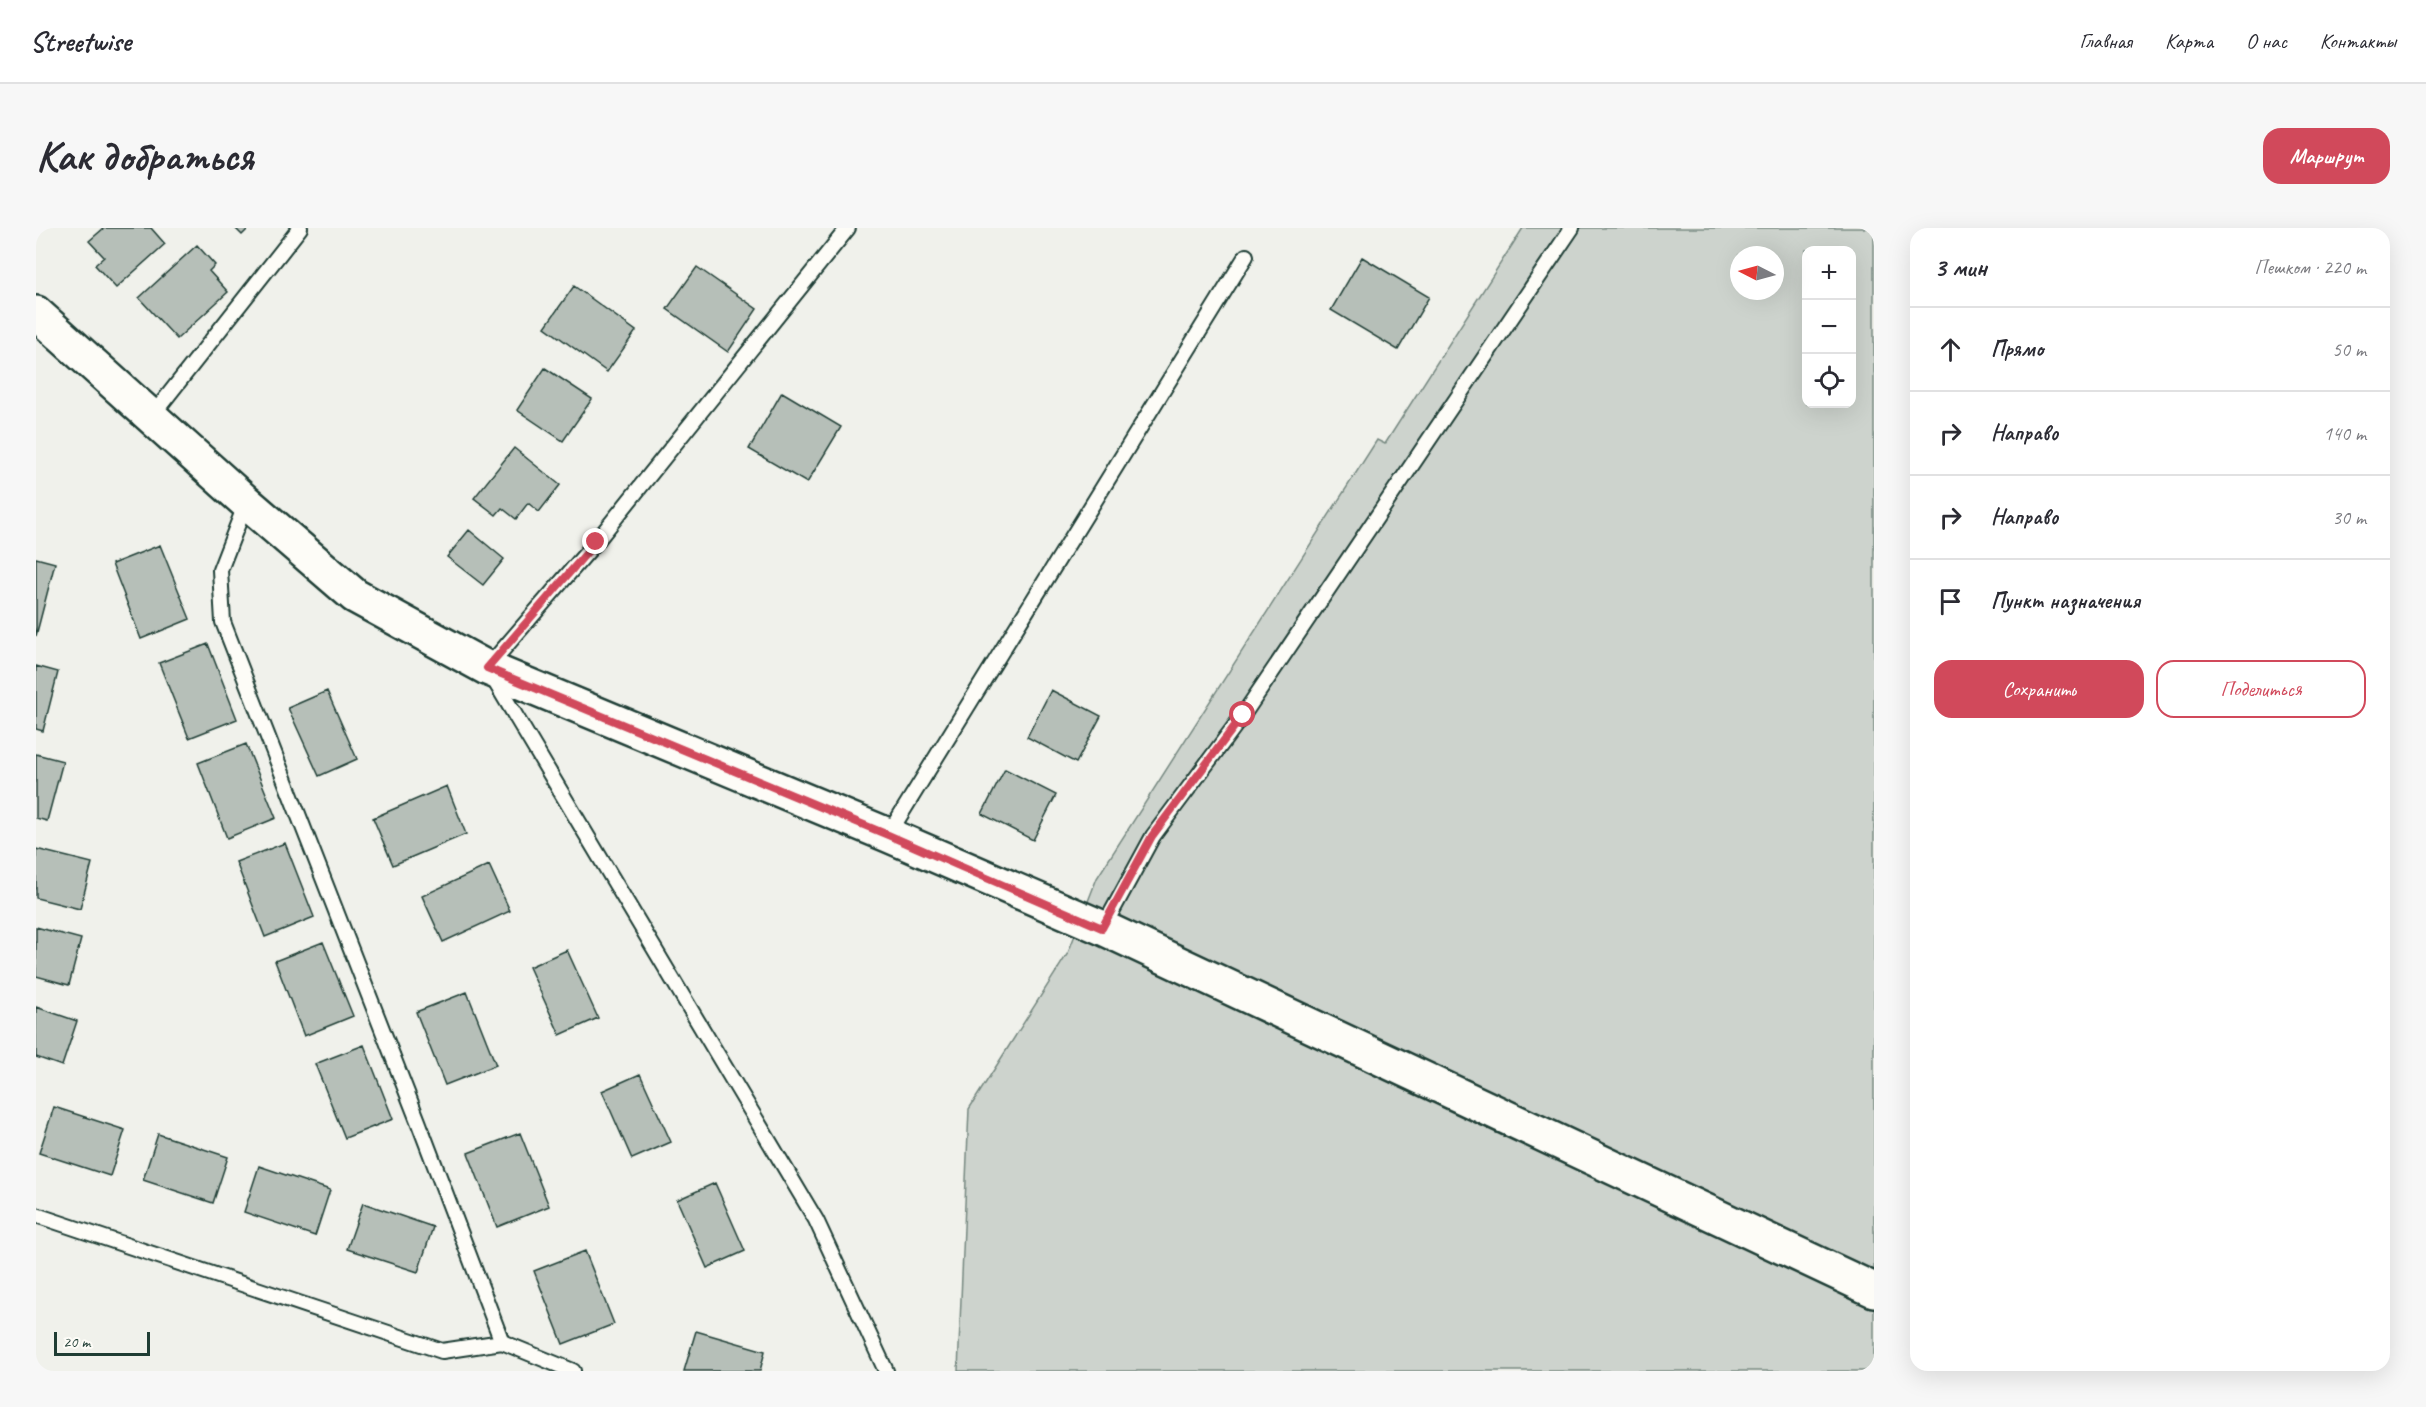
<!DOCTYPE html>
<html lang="ru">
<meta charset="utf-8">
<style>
:root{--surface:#fff;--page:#f7f7f7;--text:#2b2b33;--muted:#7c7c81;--line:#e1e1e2;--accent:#d1495b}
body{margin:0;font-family:Caveat,sans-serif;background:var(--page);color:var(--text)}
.controls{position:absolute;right:18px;top:18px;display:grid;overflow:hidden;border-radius:12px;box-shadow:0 6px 24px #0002}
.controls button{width:54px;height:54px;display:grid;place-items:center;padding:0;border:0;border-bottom:2px solid var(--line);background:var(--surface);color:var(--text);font:30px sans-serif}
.compass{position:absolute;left:1694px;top:18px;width:54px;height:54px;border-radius:50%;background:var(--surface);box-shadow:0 6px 24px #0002;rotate:276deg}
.scale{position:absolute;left:18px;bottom:15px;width:96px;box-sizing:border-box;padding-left:6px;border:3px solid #1f3d34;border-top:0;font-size:16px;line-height:21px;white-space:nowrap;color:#1f3d34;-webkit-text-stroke:4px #fdfcf7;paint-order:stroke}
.stop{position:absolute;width:18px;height:18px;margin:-14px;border:4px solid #d1495b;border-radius:50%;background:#fff}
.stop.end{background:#d1495b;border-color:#fff;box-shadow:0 2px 6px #0008}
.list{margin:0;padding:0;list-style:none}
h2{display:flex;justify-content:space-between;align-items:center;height:78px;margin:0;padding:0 24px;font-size:26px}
h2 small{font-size:20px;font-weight:400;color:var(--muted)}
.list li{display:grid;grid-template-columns:39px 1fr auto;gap:18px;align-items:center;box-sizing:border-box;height:84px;padding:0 24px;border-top:2px solid var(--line)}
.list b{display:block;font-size:22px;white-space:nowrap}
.list em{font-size:20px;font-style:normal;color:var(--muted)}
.actions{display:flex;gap:12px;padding:18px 24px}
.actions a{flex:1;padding:14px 0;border:2px solid var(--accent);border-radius:18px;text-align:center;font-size:21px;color:var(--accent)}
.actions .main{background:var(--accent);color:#fff}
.icon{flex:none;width:33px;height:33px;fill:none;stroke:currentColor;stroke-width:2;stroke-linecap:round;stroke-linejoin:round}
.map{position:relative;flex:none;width:1838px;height:1143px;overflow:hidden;border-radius:18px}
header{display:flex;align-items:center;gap:36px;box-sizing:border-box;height:84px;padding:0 30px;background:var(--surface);border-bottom:2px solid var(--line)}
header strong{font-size:28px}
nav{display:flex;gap:33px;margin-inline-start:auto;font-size:21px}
.intro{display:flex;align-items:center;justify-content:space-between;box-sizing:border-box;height:144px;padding:0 36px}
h1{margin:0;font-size:42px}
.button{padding:15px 27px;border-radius:18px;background:var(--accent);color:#fff;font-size:21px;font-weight:700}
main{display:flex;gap:36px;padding:0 36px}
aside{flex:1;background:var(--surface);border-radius:18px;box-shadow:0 6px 24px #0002}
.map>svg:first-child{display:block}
.green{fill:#cdd3cd;stroke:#768880;stroke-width:1.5;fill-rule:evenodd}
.building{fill:#b6bfb8;stroke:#1f3d34;stroke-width:1.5}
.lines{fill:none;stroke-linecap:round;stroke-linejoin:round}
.lane-casing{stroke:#1f3d34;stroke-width:18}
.secondary-casing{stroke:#1f3d34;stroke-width:38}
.lane{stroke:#fdfcf7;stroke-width:14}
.secondary{stroke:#fdfcf7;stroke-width:33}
.route{stroke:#d1495b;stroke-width:8}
</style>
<header>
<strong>Streetwise</strong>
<nav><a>Главная</a><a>Карта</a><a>О нас</a><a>Контакты</a></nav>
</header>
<div class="intro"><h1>Как добраться</h1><a class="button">Маршрут</a></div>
<main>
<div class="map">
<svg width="1838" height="1143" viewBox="0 0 1838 1143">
<rect width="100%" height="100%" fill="#f0f1eb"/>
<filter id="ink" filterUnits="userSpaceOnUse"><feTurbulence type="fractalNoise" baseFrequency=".0167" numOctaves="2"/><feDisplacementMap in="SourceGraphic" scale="12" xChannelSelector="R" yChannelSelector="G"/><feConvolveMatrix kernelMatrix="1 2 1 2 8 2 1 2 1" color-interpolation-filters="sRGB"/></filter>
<g filter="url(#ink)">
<!-- green -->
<path class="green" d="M1487,0H1838V1143H922L933,881L1032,725L1061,650L1341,212L1349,216ZM1770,22H1816V176H1770ZM1703,27H1739V63H1703Z"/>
<!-- building -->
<path class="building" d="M68,0H115L129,16L80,60L59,37L68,29L53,13Z
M199,0H213L206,7Z
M161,17L179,37L173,43L192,64L141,111L103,70Z
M1326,29L1393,69L1362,122L1295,82Z
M661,39L721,81L692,124L631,81Z
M538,58L600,103L571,144L509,99Z
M509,140L556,171L527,213L481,182Z
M746,164L805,199L771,255L713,221Z
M478,220L524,257L503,284L492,275L480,291L466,280L460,287L438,270Z
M433,302L468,331L447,357L411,329Z
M124,317L154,391L105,411L76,336Z
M0,330L19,335L0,408Z
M172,416L201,491L153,510L123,435Z
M0,438L22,444L7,503L0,501Z
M1015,462L1065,488L1040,535L991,509Z
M291,463L321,531L283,548L252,480Z
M210,516L240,590L191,610L162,535Z
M0,526L27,533L11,593L0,590Z
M969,541L1020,567L997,612L946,586Z
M411,558L430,606L357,637L337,590Z
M249,615L278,689L229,709L200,634Z
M0,621L56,635L44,681L0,670Z
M453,637L474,683L407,714L386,668Z
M0,699L45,711L33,757L0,748Z
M287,714L317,788L268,808L239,733Z
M531,722L562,790L524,807L493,739Z
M431,764L460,837L409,857L380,784Z
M0,779L41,793L26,838L0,829Z
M328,817L357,891L309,910L279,836Z
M604,846L635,914L596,931L566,863Z
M18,879L89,902L74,948L3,925Z
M484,905L513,978L461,999L432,925Z
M122,906L192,929L177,975L107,952Z
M223,938L294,962L279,1008L208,984Z
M679,955L709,1023L671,1040L641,972Z
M327,975L397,999L382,1044L311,1021Z
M549,1023L578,1096L527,1116L498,1043Z
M660,1103L729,1123L724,1143H648Z"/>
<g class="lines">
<defs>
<path id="lane" d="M812,0L560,314L451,440L780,992L850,1143
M115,189L264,0
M210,275L184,342L187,394L382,893L466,1114L537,1143
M852,607L1210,28
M1067,700L1117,608L1207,487L1536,0
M0,987L406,1123L466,1114"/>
<path id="secondary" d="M0,85L211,275L319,368L451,440L852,607L1067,700L1838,1062"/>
</defs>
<!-- lane casing -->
<use href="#lane" class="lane-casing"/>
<!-- secondary casing -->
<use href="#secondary" class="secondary-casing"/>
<!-- lane -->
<use href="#lane" class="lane"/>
<!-- secondary -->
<use href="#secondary" class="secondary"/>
</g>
</g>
<g class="lines" filter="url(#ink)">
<!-- route -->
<path class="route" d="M560,314L451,440L852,607L1066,700L1116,608L1207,487"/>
</g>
</svg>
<div class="controls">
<button>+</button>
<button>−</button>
<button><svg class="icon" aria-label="locate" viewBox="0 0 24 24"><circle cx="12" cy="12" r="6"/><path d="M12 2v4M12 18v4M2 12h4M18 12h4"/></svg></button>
</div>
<svg class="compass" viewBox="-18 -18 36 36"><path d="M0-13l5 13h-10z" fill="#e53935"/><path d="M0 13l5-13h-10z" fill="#7c7c81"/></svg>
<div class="scale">20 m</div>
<div class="stop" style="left:1207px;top:487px"></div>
<div class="stop end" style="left:560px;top:314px"></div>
</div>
<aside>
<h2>3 мин<small>Пешком · 220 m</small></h2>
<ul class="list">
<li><svg class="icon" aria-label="ahead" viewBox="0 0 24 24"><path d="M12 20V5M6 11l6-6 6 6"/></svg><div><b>Прямо</b></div><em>50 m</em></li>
<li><svg class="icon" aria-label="right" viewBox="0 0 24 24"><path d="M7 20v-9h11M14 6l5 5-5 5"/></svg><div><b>Направо</b></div><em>140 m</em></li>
<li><svg class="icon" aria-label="right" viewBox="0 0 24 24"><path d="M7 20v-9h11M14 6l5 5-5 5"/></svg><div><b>Направо</b></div><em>30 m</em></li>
<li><svg class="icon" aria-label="arrive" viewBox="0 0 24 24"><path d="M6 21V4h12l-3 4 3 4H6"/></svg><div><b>Пункт назначения</b></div></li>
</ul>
<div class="actions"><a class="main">Сохранить</a><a>Поделиться</a></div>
</aside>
</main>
